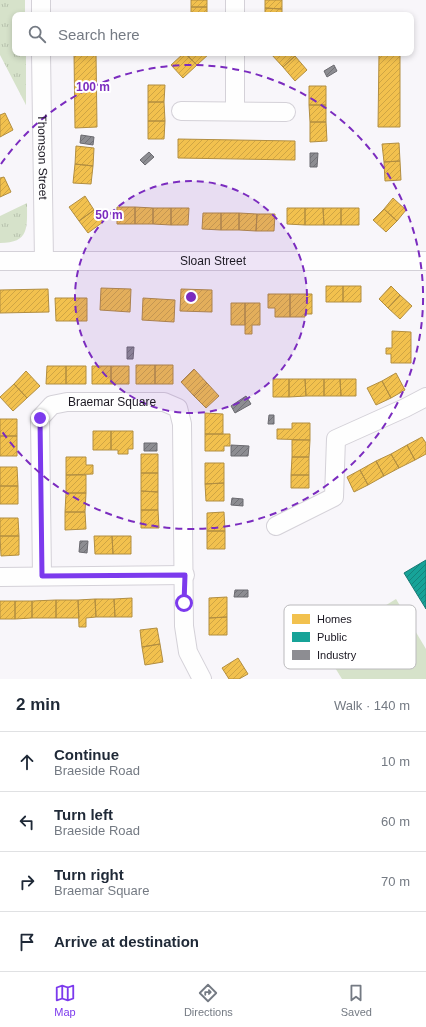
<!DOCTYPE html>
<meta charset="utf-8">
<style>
:root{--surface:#fff;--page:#f6f6f7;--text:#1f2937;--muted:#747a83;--line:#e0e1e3;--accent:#7c3aed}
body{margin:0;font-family:Arial,sans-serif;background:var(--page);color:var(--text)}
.stop{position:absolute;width:12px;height:12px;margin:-9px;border:3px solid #7c3aed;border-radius:50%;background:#fff}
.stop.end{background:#7c3aed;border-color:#fff;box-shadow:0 1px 4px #0008}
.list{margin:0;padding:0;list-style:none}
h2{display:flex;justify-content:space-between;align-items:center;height:52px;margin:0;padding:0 16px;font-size:17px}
h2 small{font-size:13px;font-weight:400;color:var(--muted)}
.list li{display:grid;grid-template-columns:26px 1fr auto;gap:12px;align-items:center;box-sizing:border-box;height:60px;padding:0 16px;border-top:1px solid var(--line)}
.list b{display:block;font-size:15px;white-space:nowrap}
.list p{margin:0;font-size:13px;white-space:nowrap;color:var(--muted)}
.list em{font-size:13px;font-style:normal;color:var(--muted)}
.icon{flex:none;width:22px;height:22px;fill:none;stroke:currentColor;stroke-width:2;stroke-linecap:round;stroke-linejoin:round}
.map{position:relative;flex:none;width:426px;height:679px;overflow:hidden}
.search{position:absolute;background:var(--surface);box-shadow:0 2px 6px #0003;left:12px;right:12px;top:12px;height:44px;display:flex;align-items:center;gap:10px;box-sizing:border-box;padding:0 14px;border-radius:8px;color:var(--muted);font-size:15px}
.sheet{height:292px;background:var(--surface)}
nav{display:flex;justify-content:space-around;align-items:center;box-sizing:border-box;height:56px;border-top:1px solid var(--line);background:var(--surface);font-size:11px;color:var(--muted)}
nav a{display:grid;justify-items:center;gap:2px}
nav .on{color:var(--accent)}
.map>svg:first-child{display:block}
.grass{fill:url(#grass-tufts)}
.pitch{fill:#d6e2ca}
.homes{fill:url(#homes-hatch);stroke:#b28e41}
.public{fill:url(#public-hatch);stroke:#187975}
.industry{fill:url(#industry-hatch);stroke:#6b6a70}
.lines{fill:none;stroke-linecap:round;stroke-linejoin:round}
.street-casing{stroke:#d4d1d8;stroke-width:20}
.street{stroke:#fefefe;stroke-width:18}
.route{stroke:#7c3aed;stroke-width:5}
.ring{fill:none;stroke:#7b2cbf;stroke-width:2;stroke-dasharray:7 5}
.labels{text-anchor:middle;stroke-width:4;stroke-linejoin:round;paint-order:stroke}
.street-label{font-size:12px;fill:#1b1822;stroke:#fff}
.key{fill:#fff;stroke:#bbbabd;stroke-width:1}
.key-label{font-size:11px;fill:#1b1822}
.centre{fill:#7b2cbf;stroke:#fff;stroke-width:2}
.ring-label{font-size:12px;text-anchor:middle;font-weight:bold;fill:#7b2cbf;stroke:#fff;stroke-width:4;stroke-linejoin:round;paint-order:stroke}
</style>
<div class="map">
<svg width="426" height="679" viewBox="0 0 426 679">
<defs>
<pattern id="grass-tufts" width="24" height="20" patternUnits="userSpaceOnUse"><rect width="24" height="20" fill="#d6e2ca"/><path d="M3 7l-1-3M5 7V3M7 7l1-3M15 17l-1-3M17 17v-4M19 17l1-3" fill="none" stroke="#b7c1ad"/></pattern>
<pattern id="homes-hatch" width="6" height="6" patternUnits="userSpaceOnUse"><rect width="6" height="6" fill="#f2c14e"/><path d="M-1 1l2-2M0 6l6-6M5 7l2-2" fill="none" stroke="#cfa544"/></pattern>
<pattern id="public-hatch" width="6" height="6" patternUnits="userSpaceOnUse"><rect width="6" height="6" fill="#17a398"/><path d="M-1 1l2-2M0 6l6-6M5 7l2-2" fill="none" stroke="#14847c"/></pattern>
<pattern id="industry-hatch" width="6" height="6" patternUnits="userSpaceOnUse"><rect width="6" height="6" fill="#8d8d92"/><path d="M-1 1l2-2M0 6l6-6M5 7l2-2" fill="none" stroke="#727277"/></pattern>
</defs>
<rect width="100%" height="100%" fill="#f8f6fa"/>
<!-- grass -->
<path class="grass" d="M0,0H25V15H15V53H26V105L0,55Z
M27,203C27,227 30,243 0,243V216Z"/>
<!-- pitch -->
<path class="pitch" d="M396,599L426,649V679H342L321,645Z"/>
<!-- homes -->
<path class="homes" d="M191,0H207V7H191Z
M265,0H282V9L265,8Z
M191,7H207V15H191Z
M265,8L282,9V15H265Z
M379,13H401V15H379Z
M74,53H96L97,127L75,128Z
M184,53L197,65L183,78L171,65Z
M185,53H210L197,65Z
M272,53H292L295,56L283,67L271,54Z
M379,53H400V127H378Z
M295,56L307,70L295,81L283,67Z
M148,85H165L164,102H148Z
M309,86H326V105H309Z
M148,102H164L165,121H148Z
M309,105H326V122H310Z
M5,113L13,130L0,137V115Z
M148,121H165L164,139H148Z
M310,122H326L327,141L310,142Z
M178,139L295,141V160L178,158Z
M399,143L400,161L384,162L382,144Z
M76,146L94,148L93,166L75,164Z
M400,161L401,180L385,181L384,162Z
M75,164L93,166L91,184L73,183Z
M4,177L11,192L0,197V178Z
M85,196L94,210L79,221L69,207Z
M393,198L406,210L397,221L384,209Z
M117,207H135V224H117Z
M135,207L153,208V224H135Z
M153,208H171V225L153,224Z
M171,208H189L188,225H171Z
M287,208H305V225L287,224Z
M305,208H323L324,225H305Z
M323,208H341V225H324Z
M341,208H359V225H341Z
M384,209L397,221L386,232L373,220Z
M94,210L103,222L88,233L79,221Z
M203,213H221V230L202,229Z
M221,213H239V230H221Z
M239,213L257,214L256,231L239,230Z
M257,214H275L274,231H256Z
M326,286H343V302H326Z
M343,286H361V302H343Z
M391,286L400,295L388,308L379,299Z
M101,288L131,289L130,312L100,310Z
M48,289L49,312L0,313V290Z
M181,289L212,290V312L180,311Z
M268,294H290V317H275V308H268Z
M290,294H312V314H305V317H290Z
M400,295L412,306L400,319L388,308Z
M55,298H87V321H56Z
M143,298L175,300L174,322L142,320Z
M231,303H245V325H231Z
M245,303H260V325H252V334H245Z
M392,331L411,332V363H391V354H386V348H392Z
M136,365H155V384H136Z
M155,365H173V384H155Z
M47,366H66V384H46Z
M66,366H86V384H66Z
M92,366H111V384H92Z
M111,366H129V384H111Z
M194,369L207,383L194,396L181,382Z
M26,371L40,386L27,398L14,384Z
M396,373L405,390L391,398L382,381Z
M273,379H289V397H273Z
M289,379H305L306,396L289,397Z
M305,379H324V396H306Z
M324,379H340L341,396H324Z
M340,379H356V396H341Z
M382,381L391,398L376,405L367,388Z
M207,383L219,396L206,408L194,396Z
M14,384L27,398L13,411L0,397Z
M205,413L223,414V434H205Z
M0,419H17V436H0Z
M292,423H310V440L277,439V429H292Z
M93,431H111V450H93Z
M111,431H133V449H128V454H118V450H111Z
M205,434H230V446H224V451H205Z
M0,436H17V456H0Z
M422,437L426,443V454L415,460L407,445Z
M292,440H310L309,457H292Z
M407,445L415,460L399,468L391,454Z
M141,454H158V473H141Z
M391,454L399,468L384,476L376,461Z
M66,457H86V465H93V474L66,475Z
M292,457H309V475H291Z
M376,461L384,476L368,485L360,470Z
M205,463H224V483L205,484Z
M0,467H17L18,486H0Z
M360,470L368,485L354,492L347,477Z
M141,473H158V492L141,491Z
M66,475H86V493H66Z
M291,475H309V488H291Z
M224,483V501H206L205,484Z
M0,486H18V504H0Z
M141,491L158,492V510H141Z
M66,493H86L85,512H65Z
M141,510H158L159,528H141Z
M65,512H85L86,529L65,530Z
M224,512L225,531H207V513Z
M0,518H18L19,536H0Z
M207,531H225V549H207Z
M0,536H19V555L1,556Z
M94,536H112L113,554H95Z
M112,536H131V554H113Z
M227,597V617L209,618V598Z
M132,598V617H115L114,599Z
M95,599H114L115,617H96Z
M95,599L96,617L86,618V627H79L78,600Z
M56,600H78L79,618H56Z
M56,600V618H32V601Z
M0,601H15V619H0Z
M15,601H32V618L15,619Z
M227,617V635H209V618Z
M157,628L160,644L142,647L140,630Z
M160,644L163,662L145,665L142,647Z
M238,658L248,674L239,679H229L222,668Z"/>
<!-- public -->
<path class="public" d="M426,560V609L404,573Z"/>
<!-- industry -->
<path class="industry" d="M334,65L337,71L327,77L324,71Z
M81,135L94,137L93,145L80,143Z
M149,152L154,157L145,165L140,160Z
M310,153H318L317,167H310Z
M127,347H134L133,359H127Z
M246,396L251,404L235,413L231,406Z
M269,415H274V424H268Z
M144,443H157V451H144Z
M231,445L249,446L248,456H231Z
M232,498L243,499V506L231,505Z
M80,541H88L87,553L79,552Z
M235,590H248V597H234Z"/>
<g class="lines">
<defs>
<g id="street">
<path d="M41,0V15"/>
<path d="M235,0V15"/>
<path id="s1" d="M41,53L44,261"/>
<path d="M235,53V111"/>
<path d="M181,111L286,112"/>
<path id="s2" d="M0,261H426"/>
<path d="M276,526L334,497L336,439L405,408L426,397"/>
<path id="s3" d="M42,576L40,418L52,405L67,402H164L178,408L182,424L184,626L188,652L202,679"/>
<path d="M0,577L185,575"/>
</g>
</defs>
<!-- street casing -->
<use href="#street" class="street-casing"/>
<!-- street -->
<use href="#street" class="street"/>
</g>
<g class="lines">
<!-- route -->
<path class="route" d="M40,418L42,576L185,575L184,603"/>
</g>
<!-- distance rings -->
<circle cx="191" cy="297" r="116" fill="#7b2cbf" fill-opacity=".12"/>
<g class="ring">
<circle cx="191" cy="297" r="116"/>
<path d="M1 164A232 232 0 1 1 1 430"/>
</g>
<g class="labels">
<!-- street labels -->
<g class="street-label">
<text dy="4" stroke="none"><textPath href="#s1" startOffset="104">Thomson Street</textPath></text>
<text dy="4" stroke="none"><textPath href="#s2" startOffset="213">Sloan Street</textPath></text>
<text dy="4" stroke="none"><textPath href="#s3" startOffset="236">Braemar Square</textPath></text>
</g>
</g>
<!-- legend -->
<rect x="284" y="605" width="132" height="64" rx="6" class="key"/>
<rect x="292" y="614" width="18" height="10" fill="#f2c14e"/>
<rect x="292" y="632" width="18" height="10" fill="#17a398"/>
<rect x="292" y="650" width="18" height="10" fill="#8d8d92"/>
<g class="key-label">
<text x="317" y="623">Homes</text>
<text x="317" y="641">Public</text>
<text x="317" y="659">Industry</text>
</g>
<circle cx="191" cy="297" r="6" class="centre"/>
<g class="ring-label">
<text x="93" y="91">100 m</text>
<text x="109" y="219">50 m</text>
</g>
</svg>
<div class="stop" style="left:184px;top:603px"></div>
<div class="stop end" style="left:40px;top:418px"></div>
<div class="search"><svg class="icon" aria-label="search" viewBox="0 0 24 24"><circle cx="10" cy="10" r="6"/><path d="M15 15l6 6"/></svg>Search here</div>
</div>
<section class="sheet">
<h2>2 min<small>Walk · 140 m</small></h2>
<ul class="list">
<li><svg class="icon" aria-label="ahead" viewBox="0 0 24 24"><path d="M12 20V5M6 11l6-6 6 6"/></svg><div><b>Continue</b><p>Braeside Road</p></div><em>10 m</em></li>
<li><svg class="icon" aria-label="left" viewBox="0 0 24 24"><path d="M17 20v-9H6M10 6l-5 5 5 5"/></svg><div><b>Turn left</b><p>Braeside Road</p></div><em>60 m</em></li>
<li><svg class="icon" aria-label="right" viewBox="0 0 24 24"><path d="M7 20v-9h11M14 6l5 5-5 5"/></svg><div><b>Turn right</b><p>Braemar Square</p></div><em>70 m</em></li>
<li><svg class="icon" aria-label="arrive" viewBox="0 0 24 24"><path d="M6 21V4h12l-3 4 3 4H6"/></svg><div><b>Arrive at destination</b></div></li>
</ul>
</section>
<nav>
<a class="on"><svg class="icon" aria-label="map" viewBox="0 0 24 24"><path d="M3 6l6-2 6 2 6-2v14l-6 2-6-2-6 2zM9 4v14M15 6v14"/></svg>Map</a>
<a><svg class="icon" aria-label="directions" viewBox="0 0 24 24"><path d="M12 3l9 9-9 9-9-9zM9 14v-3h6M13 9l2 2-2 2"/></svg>Directions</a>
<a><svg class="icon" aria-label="saved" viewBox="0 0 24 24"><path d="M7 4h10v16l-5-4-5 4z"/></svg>Saved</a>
</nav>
